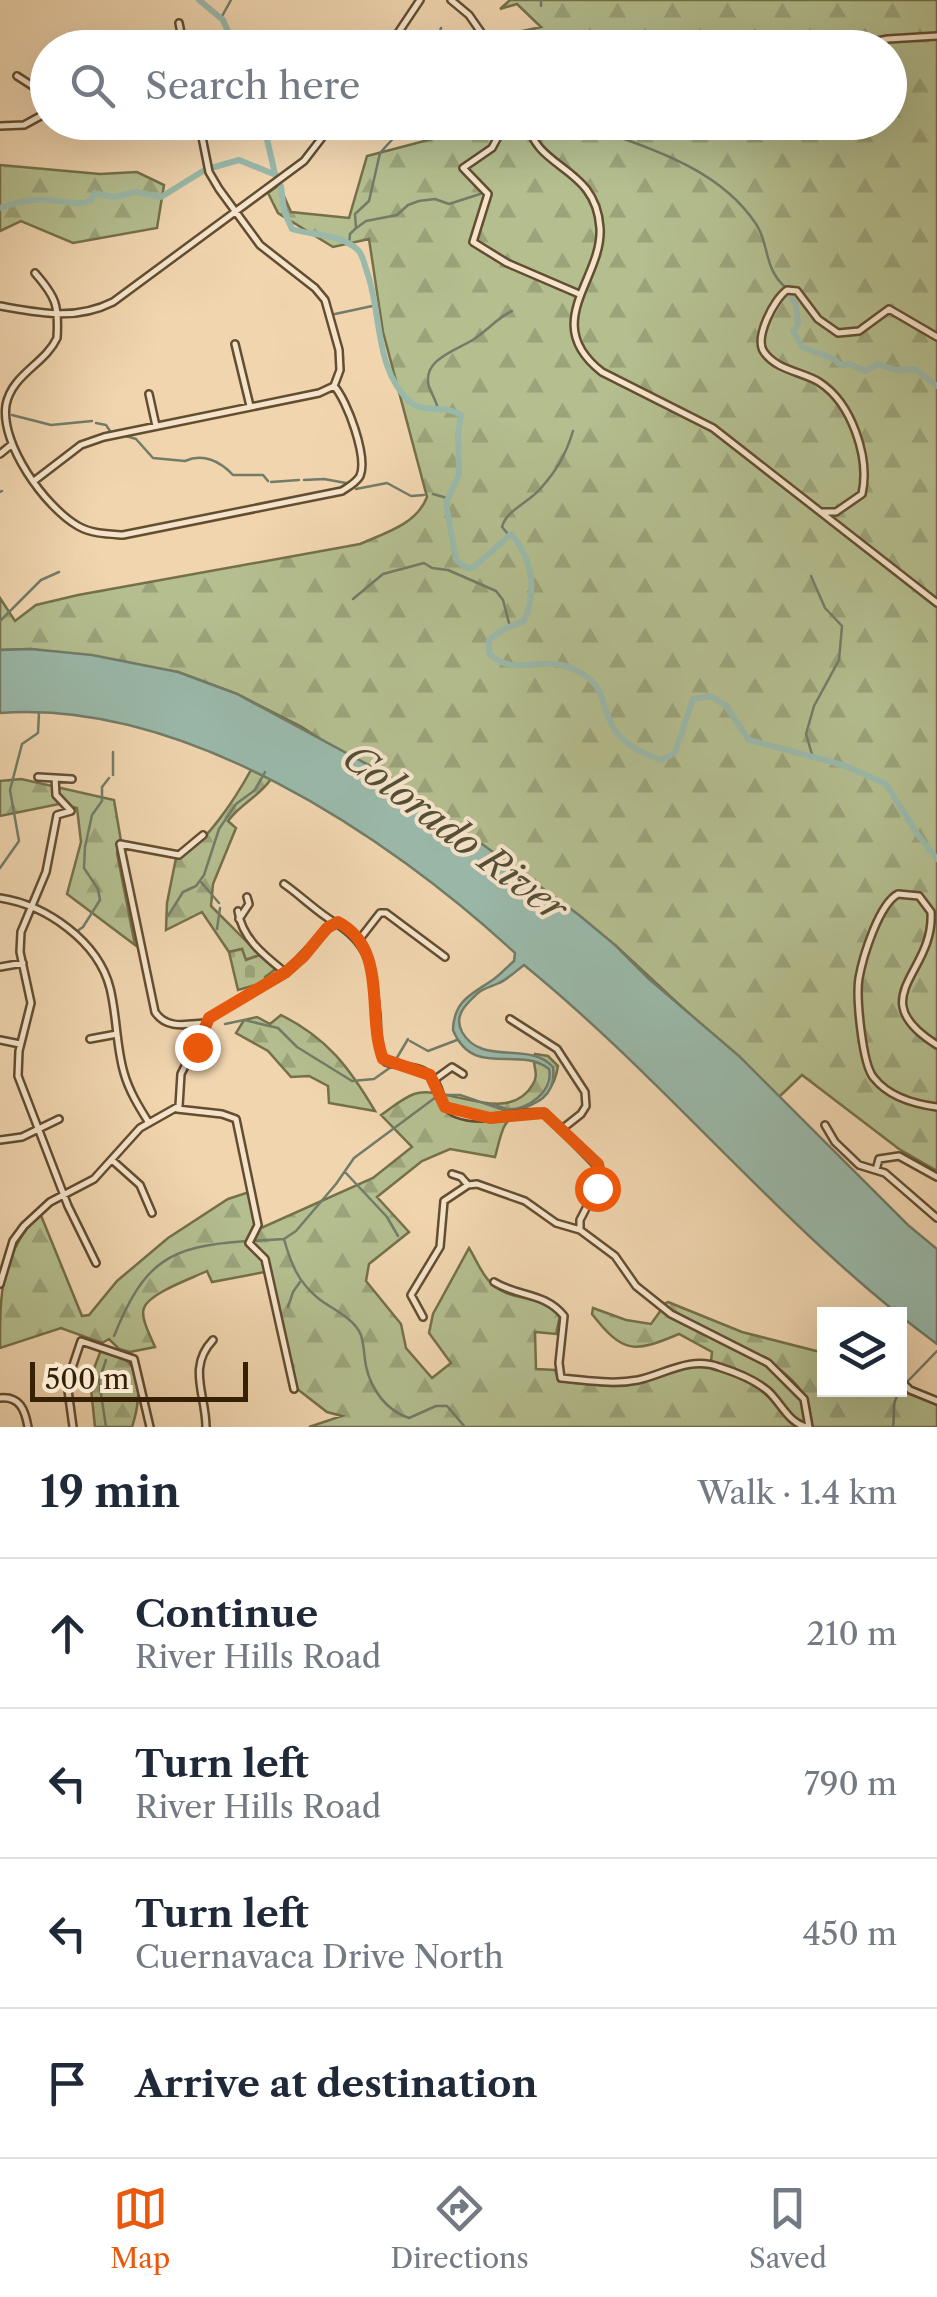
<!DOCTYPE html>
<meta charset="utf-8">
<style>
:root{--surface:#fff;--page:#f2f2f3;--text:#1f2937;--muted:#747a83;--line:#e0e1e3;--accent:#ea580c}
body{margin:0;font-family:"Libre Caslon Text",serif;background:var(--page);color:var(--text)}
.controls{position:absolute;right:30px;bottom:30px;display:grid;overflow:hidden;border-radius:0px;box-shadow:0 10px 40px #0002}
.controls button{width:90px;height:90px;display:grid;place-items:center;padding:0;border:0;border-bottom:2px solid var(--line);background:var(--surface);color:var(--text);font:50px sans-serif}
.scale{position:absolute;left:30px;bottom:25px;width:218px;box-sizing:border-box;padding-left:10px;border:5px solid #362105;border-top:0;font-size:28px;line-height:35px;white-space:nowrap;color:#362105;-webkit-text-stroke:8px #f5e4cb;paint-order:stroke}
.stop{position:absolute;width:30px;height:30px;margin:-22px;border:8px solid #ea580c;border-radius:50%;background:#fff}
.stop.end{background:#ea580c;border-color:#fff;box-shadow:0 2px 10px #0008}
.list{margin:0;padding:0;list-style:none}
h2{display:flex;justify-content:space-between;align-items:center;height:130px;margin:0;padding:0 40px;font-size:42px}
h2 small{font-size:32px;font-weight:400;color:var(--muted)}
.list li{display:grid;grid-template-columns:65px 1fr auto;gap:30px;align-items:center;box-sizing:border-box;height:150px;padding:0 40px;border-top:2px solid var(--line)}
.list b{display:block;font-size:38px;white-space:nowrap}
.list p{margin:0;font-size:32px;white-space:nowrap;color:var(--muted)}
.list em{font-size:32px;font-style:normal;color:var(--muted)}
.icon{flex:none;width:55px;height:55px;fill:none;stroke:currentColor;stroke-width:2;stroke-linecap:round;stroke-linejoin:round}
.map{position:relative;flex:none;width:937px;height:1427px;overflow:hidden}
.search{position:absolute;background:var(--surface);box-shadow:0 10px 40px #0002;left:30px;right:30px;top:30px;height:110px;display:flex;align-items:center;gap:25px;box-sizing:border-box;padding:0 35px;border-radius:55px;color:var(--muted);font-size:38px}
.sheet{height:730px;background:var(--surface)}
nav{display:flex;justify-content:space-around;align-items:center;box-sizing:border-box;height:140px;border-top:2px solid var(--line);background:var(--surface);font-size:28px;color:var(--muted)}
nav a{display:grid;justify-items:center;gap:5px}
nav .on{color:var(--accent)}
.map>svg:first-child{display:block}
.forest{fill:url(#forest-firs);stroke:#75704a;stroke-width:2.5}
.cemetery{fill:url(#cemetery-stones);stroke:#75704a;stroke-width:2.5}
.water{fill:#9ab9aa;stroke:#727c68;stroke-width:2.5}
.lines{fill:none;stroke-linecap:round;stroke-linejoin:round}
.stream{stroke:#727c68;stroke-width:2.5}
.river{stroke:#9ab9aa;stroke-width:6}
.minor-casing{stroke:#644e30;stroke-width:10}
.minor{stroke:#f5e4cb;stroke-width:5}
.route{stroke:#ea580c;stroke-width:12}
.labels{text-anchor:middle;stroke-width:8;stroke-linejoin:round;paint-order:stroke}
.water-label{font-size:38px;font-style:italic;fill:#544f37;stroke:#f5e4cb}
</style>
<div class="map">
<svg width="937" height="1427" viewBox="0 0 937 1427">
<defs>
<pattern id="forest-firs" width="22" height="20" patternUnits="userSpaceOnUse" patternTransform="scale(2.5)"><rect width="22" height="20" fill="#b4be8f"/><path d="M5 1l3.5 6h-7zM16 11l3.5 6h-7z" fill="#9ba37a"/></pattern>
<pattern id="cemetery-stones" width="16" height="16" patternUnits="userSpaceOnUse" patternTransform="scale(2.5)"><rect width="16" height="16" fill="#b4be8f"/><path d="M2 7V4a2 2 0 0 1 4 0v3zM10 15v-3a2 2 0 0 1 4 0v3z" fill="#9ba37a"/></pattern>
</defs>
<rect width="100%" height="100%" fill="#f0d5af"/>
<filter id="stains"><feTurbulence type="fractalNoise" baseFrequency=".002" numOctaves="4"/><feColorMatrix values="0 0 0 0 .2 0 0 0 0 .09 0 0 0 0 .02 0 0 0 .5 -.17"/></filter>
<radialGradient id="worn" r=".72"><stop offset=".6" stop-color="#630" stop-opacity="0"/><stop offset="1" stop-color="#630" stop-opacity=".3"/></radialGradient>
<!-- forest -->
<path class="forest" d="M510,0H937V1171L899,1149L802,1075L779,1097L615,945L499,856L302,727L237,694L178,672L31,649L0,650V598L15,621L36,605L78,595L360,544C385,533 417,524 427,497L383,332L369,239L333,247L278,213L268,193L279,185L291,212L349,218L367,156L493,123L890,122V48L470,47L468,42L477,45L498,36L541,27L517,4L500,9Z
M0,165L100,174L137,172L164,185L157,228L73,243L21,221L0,231Z
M251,770L271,779C259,797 241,803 228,821L236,828L213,884L211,906L260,955L245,960L242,949L229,952L202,912L166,930L167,903L176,858C204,848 236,797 251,770Z
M21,779L114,800L121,841L117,853L135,945L67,894L81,842L77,808L59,804L0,816V781Z
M281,1015C327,1038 349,1067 375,1111L329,1103L328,1086L309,1076L291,1077L268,1051L236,1033L244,1020L257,1017L270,1024Z
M535,1054L548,1056L558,1066C552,1107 520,1101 505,1125C500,1134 498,1147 495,1157L450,1149L422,1161L377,1197L409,1232L369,1264L366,1281L401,1324L406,1348L432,1378L451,1363L429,1333L433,1314L469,1248C476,1259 481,1273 490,1282C509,1303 538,1292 560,1316L556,1334L535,1332L536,1369L555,1370L559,1381C580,1383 602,1387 623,1386C647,1384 668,1371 692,1367C735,1359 772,1398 797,1427H309L342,1416L327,1412L296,1388L270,1271L212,1282L207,1271C193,1278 149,1293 144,1308C140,1318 151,1337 155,1347L130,1352L119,1349L109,1339L102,1343L61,1328L0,1348C0,1292 0,1256 40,1213L82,1316L89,1315L117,1281L168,1238L228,1199L249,1192L259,1229L373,1178L412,1147L381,1115C391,1108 403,1098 414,1094C444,1083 508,1128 533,1084C540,1073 531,1065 535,1054Z
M668,1302L742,1332L824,1353V1390H900V1383L937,1404V1427H812C811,1420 810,1410 808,1403C791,1360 710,1333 671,1312L664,1304Z
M593,1308L626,1320L651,1324L661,1310C697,1336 812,1366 804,1422L794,1418L764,1384L711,1362L712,1352L679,1334C634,1353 623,1354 592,1314Z
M101,1350C110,1353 125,1356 130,1364C143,1381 138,1409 132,1427H95L90,1379Z"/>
<!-- cemetery -->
<path class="cemetery" d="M242,949L246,960L260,955L277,968L265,977L266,982L238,990L229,952Z"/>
<!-- water -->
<path class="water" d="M31,649L92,655L178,672L237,694L389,776L579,915L615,945L649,979L739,1056L908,1225L937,1249V1344C788,1235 669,1083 524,965C516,971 508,979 499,983C493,986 484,988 478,993C467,1003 453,1015 462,1032C482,1067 529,1040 553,1067C557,1099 533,1105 509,1113L491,1104C496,1105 502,1108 507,1109C528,1111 554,1090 549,1069C518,1045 473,1079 453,1030C454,999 473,994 494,979C501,974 507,967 514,961L515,953C386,834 182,699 0,713V650Z"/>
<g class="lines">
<!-- stream -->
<path class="stream" d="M541,0V6
M221,18L231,0
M434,48L441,28
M610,134C664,153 723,174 756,224C770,245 763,267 785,287
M355,229L366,221L397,215L408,205L419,201L435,199L449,204L480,194
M349,245L350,234L356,228L355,214L369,201L380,153L408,122
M335,314L377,305
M438,409C436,400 432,395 429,387C421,359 458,350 474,339C488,330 497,318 512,311
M12,415L51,425L92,421
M96,423L106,425L110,431
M126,436L136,439L153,458L185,461C203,453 220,461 233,475H263L268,481
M304,480L324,479L346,483
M271,482L299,480
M356,489L387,483L411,496L424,495
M0,492L2,491
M433,494L447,498
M508,534L502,527C506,510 530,502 541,488C557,470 566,454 573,431
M811,576L825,608L842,626L839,660L814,706L806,734L813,758
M353,599L383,574L424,563L432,568L448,570L496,591L503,600L510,627
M0,621L41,580L59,572
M113,775V752
M0,868L19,841L10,790L22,744L38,733L39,713
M201,882L219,903
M168,916L183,892L196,886L204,875L219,829L236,804L255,790L265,772
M217,929L220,908
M76,932L83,927L100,900L98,889L84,868L85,847L92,815L102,801V787L109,778
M225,1024L244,1020L278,1028L297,1047L352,1081L374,1079L391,1067
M410,1041L428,1051L457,1040
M395,1061L408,1039
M441,1095H460L501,1109
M345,1172L387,1217L398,1236
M284,1239C291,1264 298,1282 319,1299C332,1309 354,1318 361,1335C364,1344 364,1356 366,1366C371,1390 387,1411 409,1418L436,1406H447L465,1427
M252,1241L284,1239L296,1231L336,1184L354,1158L436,1097
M288,1307L293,1292L300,1282
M114,1336C144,1262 168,1246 247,1241
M106,1360L99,1381L106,1427
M908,1381L937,1351
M893,1427C896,1410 889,1402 904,1388"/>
<!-- river -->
<path class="river" d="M199,0L223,20L235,48
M263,122L275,174
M211,168L239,160L276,175
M281,186L284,211L292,229C313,236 342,234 358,250C363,255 365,266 367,272C382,313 374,369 410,402C424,414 446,404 461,415L458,434L459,474L446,503L456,560L467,568H473L511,534C533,559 537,592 524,621L504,629L489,640V653C511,678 543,655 571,668C610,685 597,702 615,730C626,746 643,754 661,760L675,753L693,699L711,696L726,706L749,740L843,765L886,784L918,835L937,859
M0,208C15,203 33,198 49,200C64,201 77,206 91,201L94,193L113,197L136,192L161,197L203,171
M788,292L796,305L798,324L793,331L802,347L834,359L840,365L849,364L865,371L878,364L896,370L915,369L937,386"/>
<defs>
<path id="minor" d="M451,0L469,15L492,48
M179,23L184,48
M388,48L420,0
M679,48C699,23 731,41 757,48
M839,48L888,39L937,36
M17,76L48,96
M87,122L101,132
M506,122L492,148L463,168L488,194L473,242L507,263L579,294
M528,122C535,170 596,165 600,228C603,279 539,323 602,372L713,428L937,603
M0,126L24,125L48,112
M35,273C56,297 59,305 57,338C45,364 12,374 6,405C0,444 45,507 78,526C92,534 108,534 123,535L342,491C348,487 356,483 360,476C368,457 347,400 334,386
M0,306C40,313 75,321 113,302L304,161L334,122
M235,344L250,406
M149,394L156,426
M0,454L11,445
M34,481L81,445L104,437L319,393L334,386L340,370L339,350L325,300L315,288L260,245L219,189L209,172L199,122
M823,512H836L862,494C870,458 852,403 819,382C803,372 776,370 764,352C754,338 774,299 787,290L797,291L818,319L838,333L859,331L889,309L937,337
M38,777L55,778
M72,779L55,778L56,795L71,811L57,815L46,872L21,932L20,952L31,1003L19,1051L18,1076L68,1206L96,1263
M203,835L179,855L120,844L155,1012C167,1030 187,1024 206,1023
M284,884C300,895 317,912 334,922C374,946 372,972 377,1016C378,1031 376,1050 386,1062C400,1067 419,1065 431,1076C444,1089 436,1106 457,1114C487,1125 515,1109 545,1113L600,1169L597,1187L580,1220V1230
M0,898C46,905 98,941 110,988C117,1016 116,1046 124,1073C129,1091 139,1107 149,1123
M238,911C242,939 265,956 286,973
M239,919L249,904L247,897
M359,940L380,913H386L445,957
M0,967L23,963
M510,1019L557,1049L585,1092L586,1106L581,1114L562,1129
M90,1039L117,1034
M0,1040L20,1044
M937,1045C861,997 935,974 931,912L919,896L898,894C879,904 863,956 859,978C856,996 862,1065 874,1078C889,1097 914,1104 937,1107
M434,1080L452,1067L463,1074
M449,1108L482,1116
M177,1109L222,1114L236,1119L258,1225L249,1243L265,1259L294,1389
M825,1125L835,1142L859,1165L885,1173L937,1218
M0,1140L22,1137L59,1119
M112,1160L140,1185L152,1213
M876,1170L879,1159L899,1156L937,1177
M452,1174L461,1177L468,1185L477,1184L525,1201L556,1223L580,1230L615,1256L636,1286L671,1314L768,1363L804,1399L809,1427
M494,1282C518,1297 545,1292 564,1316L559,1363L561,1378C587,1380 611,1385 638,1380C665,1374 690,1356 719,1367C735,1372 755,1380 768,1391C781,1403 788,1422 806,1427
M0,1284L13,1241L24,1226L50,1202L94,1179L140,1128L179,1106L181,1074L209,1018L286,973L334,922
M423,1317L411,1295L440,1247L444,1201L468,1185
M900,1380L910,1390L937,1401
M0,1398C20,1396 25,1410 28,1427
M73,1427L67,1383L81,1341L134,1359L150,1427
M206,1427C206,1395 187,1367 213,1340"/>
</defs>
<!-- minor casing -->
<use href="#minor" class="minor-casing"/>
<!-- minor -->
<use href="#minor" class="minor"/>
</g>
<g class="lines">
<!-- route -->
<path class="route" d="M197,1047L209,1018L286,972L304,956L327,928L338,922C389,949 366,1015 383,1059L430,1075L445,1107L490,1118L544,1113L598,1164L600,1174L597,1188"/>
</g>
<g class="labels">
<!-- water labels -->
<g class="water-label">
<text transform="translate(455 833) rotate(37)" y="13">Colorado River</text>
</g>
</g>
<rect width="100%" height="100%" filter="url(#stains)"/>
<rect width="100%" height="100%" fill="url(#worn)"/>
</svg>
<div class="controls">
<button><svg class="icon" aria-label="layers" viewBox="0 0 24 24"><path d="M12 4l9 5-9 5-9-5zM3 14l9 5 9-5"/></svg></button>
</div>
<div class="scale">500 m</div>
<div class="stop" style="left:597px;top:1188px"></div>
<div class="stop end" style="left:197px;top:1047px"></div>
<div class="search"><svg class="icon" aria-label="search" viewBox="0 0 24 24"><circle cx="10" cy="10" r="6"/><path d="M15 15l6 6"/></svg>Search here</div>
</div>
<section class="sheet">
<h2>19 min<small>Walk · 1.4 km</small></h2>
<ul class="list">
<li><svg class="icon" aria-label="ahead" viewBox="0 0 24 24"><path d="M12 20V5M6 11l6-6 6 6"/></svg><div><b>Continue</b><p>River Hills Road</p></div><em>210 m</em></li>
<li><svg class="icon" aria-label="left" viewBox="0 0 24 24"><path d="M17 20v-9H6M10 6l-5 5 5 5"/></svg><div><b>Turn left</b><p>River Hills Road</p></div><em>790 m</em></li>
<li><svg class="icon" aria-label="left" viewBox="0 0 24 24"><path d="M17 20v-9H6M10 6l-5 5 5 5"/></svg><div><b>Turn left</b><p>Cuernavaca Drive North</p></div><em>450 m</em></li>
<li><svg class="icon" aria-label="arrive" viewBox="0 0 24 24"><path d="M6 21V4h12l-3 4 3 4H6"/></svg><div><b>Arrive at destination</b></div></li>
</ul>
</section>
<nav>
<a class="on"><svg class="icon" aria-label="map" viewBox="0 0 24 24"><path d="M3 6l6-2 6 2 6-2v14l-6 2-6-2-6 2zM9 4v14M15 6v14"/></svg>Map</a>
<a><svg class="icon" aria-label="directions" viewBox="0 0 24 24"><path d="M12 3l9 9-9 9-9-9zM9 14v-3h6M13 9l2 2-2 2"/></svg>Directions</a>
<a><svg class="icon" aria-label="saved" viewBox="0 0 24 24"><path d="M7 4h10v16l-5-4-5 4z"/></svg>Saved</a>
</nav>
